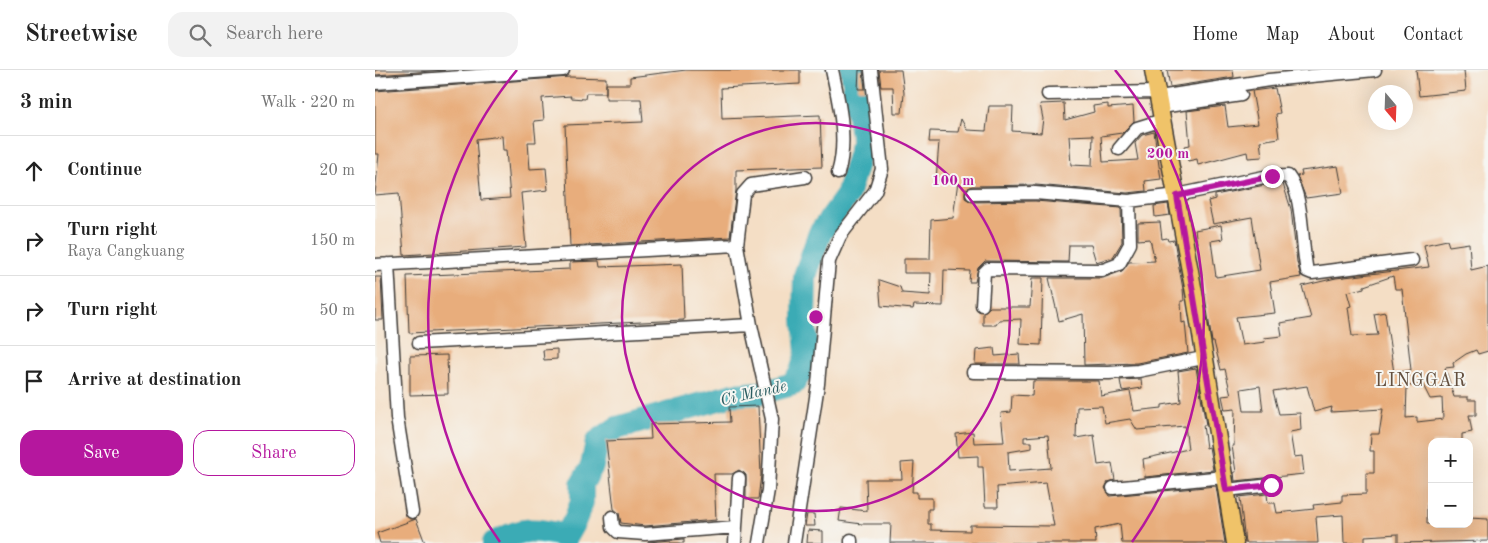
<!DOCTYPE html>
<meta charset="utf-8">
<style>
:root{--surface:#fff;--page:#f2f2f2;--text:#222;--muted:#767676;--line:#e0e0e0;--accent:#b5179e}
body{margin:0;font-family:"Old Standard TT",serif;background:var(--page);color:var(--text)}
.controls{position:absolute;right:15px;bottom:15px;display:grid;overflow:hidden;border-radius:10px;box-shadow:0 5px 20px #0002}
.controls button{width:45px;height:45px;display:grid;place-items:center;padding:0;border:0;border-bottom:1px solid var(--line);background:var(--surface);color:var(--text);font:25px sans-serif}
.compass{position:absolute;left:993px;top:15px;width:45px;height:45px;border-radius:50%;background:var(--surface);box-shadow:0 5px 20px #0002;rotate:161deg}
.stop{position:absolute;width:15px;height:15px;margin:-11px;border:4px solid #b5179e;border-radius:50%;background:#fff}
.stop.end{background:#b5179e;border-color:#fff;box-shadow:0 1px 5px #0008}
.list{margin:0;padding:0;list-style:none}
h2{display:flex;justify-content:space-between;align-items:center;height:65px;margin:0;padding:0 20px;font-size:21px}
h2 small{font-size:16px;font-weight:400;color:var(--muted)}
.list li{display:grid;grid-template-columns:32px 1fr auto;gap:15px;align-items:center;box-sizing:border-box;height:70px;padding:0 20px;border-top:1px solid var(--line)}
.list b{display:block;font-size:19px;white-space:nowrap}
.list p{margin:0;font-size:16px;white-space:nowrap;color:var(--muted)}
.list em{font-size:16px;font-style:normal;color:var(--muted)}
.actions{display:flex;gap:10px;padding:15px 20px}
.actions a{flex:1;padding:11px 0;border:1px solid var(--accent);border-radius:15px;text-align:center;font-size:18px;color:var(--accent)}
.actions .main{background:var(--accent);color:#fff}
.icon{flex:none;width:28px;height:28px;fill:none;stroke:currentColor;stroke-width:2;stroke-linecap:round;stroke-linejoin:round}
.map{position:relative;flex:none;width:1113px;height:473px;overflow:hidden}
header{display:flex;align-items:center;gap:30px;box-sizing:border-box;height:70px;padding:0 25px;background:var(--surface);border-bottom:1px solid var(--line)}
header strong{font-size:24px}
nav{display:flex;gap:28px;margin-inline-start:auto;font-size:18px}
.search{width:350px;height:45px;background:var(--page);display:flex;align-items:center;gap:12px;box-sizing:border-box;padding:0 18px;border-radius:15px;color:var(--muted);font-size:19px}
main{display:flex}
aside{flex:1;background:var(--surface)}
.map>svg:first-child{display:block}
.lines{fill:none;stroke-linecap:round;stroke-linejoin:round}
.river{stroke:#3aabb5;stroke-width:24}
.building{fill:#e8ad7c;fill-rule:evenodd}
.minor-casing{stroke:#3c3935;stroke-width:15}
.major-casing{stroke:#3c3935;stroke-width:19}
.minor{stroke:#fff;stroke-width:12}
.major{stroke:#f0c369;stroke-width:16}
.route{stroke:#b5179e;stroke-width:6}
.ring{fill:none;stroke:#b5179e;stroke-width:2.5}
.labels{text-anchor:middle;stroke-width:4;stroke-linejoin:round;paint-order:stroke}
.water-label{font-size:16px;font-style:italic;fill:#2a5c61;stroke:#f6f6f2}
.quarter-label{font-size:18px;letter-spacing:1px;fill:#634f3e;stroke:#f6f6f2}
.centre{fill:#b5179e;stroke:#f6f6f2;stroke-width:2.5}
.ring-label{font-size:15px;text-anchor:middle;font-weight:bold;fill:#b5179e;stroke:#f6f6f2;stroke-width:4;stroke-linejoin:round;paint-order:stroke}
</style>
<header>
<strong>Streetwise</strong>
<div class="search"><svg class="icon" aria-label="search" viewBox="0 0 24 24"><circle cx="10" cy="10" r="6"/><path d="M15 15l6 6"/></svg>Search here</div>
<nav><a>Home</a><a>Map</a><a>About</a><a>Contact</a></nav>
</header>
<main>
<aside>
<h2>3 min<small>Walk · 220 m</small></h2>
<ul class="list">
<li><svg class="icon" aria-label="ahead" viewBox="0 0 24 24"><path d="M12 20V5M6 11l6-6 6 6"/></svg><div><b>Continue</b></div><em>20 m</em></li>
<li><svg class="icon" aria-label="right" viewBox="0 0 24 24"><path d="M7 20v-9h11M14 6l5 5-5 5"/></svg><div><b>Turn right</b><p>Raya Cangkuang</p></div><em>150 m</em></li>
<li><svg class="icon" aria-label="right" viewBox="0 0 24 24"><path d="M7 20v-9h11M14 6l5 5-5 5"/></svg><div><b>Turn right</b></div><em>50 m</em></li>
<li><svg class="icon" aria-label="arrive" viewBox="0 0 24 24"><path d="M6 21V4h12l-3 4 3 4H6"/></svg><div><b>Arrive at destination</b></div></li>
</ul>
<div class="actions"><a class="main">Save</a><a>Share</a></div>
</aside>
<div class="map">
<svg width="1113" height="473" viewBox="0 0 1113 473">
<rect width="100%" height="100%" fill="#f6f6f2"/>
<filter id="ink" filterUnits="userSpaceOnUse"><feTurbulence type="fractalNoise" baseFrequency=".02" numOctaves="2"/><feDisplacementMap in="SourceGraphic" scale="10" xChannelSelector="R" yChannelSelector="G"/><feConvolveMatrix kernelMatrix="1 2 1 2 8 2 1 2 1" color-interpolation-filters="sRGB"/></filter>
<filter id="wash" filterUnits="userSpaceOnUse"><feTurbulence type="fractalNoise" baseFrequency=".0096" numOctaves="4" result="noise"/><feDisplacementMap in="SourceGraphic" scale="20" xChannelSelector="R" yChannelSelector="G"/><feGaussianBlur stdDeviation="1.12" result="paint"/><feColorMatrix in="noise" values="0 0 0 0 0 0 0 0 0 0 0 0 0 0 0 0 0 1.4 0 .05"/><feComposite in="paint" operator="in"/></filter>
<g filter="url(#wash)">
<rect width="100%" height="100%" fill="#f4dec5"/>
<g class="lines">
<!-- river -->
<path class="river" d="M119,473C148,457 159,458 191,466L200,450L207,432V414L217,396L222,372L242,358L358,325L385,323L418,314L426,302L432,283L429,249L430,206L445,163L472,126L488,72L477,0"/>
</g>
<g id="blocks">
<!-- building -->
<path class="building" d="M0,0H70L0,5Z
M311,0H425V14L346,18L347,49L445,45L447,97L361,100V120L355,167L195,176L190,55L268,52L266,29H231V14H255V7Z
M484,0H488L490,19H483Z
M504,0H526L529,23L527,43H519L518,17H506Z
M792,0H858L859,7L795,17Z
M1041,0H1089L1091,21L1044,26Z
M195,7L231,8V23H211L210,29L195,28L196,26L167,28L169,50L159,51L161,72H153L155,99L171,98L173,120L146,123L151,177L29,185L24,123L0,125L4,84H0V21ZM127,66L128,80H131L135,128L106,130L101,69Z
M900,18L905,43L901,44L904,68L885,71L887,87L873,88L872,82L823,95L822,89L813,91L810,76L815,75L812,41L850,36L853,57L883,54L877,21Z
M689,33L690,50L719,42L718,36L733,34V38L758,36L759,51L747,63L726,66L728,92L763,90L760,73L767,65L779,62L786,109L770,111L771,121L752,123L661,115L597,116L590,120V128L597,132L660,131L746,138L747,172L738,187L721,192L716,175H694L693,192L610,191L603,198L600,212H594L595,201L569,200L568,236L539,235L538,239L506,236L504,210L525,217L527,223L555,225L556,203H529V189H555L556,150L578,148L583,111L561,110L564,72H554L555,61L583,62L586,49L592,60L611,61L614,36H638L637,61L666,63L668,49L665,34ZM718,65L717,96L696,95L694,66Z
M963,96L968,123L931,128L922,106L927,105L926,101Z
M908,114L916,139L922,192L926,207L895,212L900,243L861,247L867,275L890,272L889,268L907,266L905,253L936,248L927,216L961,208L1054,197L1049,175L1072,170L1074,176L1094,173L1096,200L1113,196V281L1103,284L1101,280L1091,284L1078,293L1079,297L1070,298L1079,327H1093V330H1101V345H1094L1097,362L1087,364V372H1057V435H1052V454H1094V448L1113,449V471L1023,473V464L990,466V473H969L968,445L941,447L943,473H870L865,428L863,427L892,424L893,433H900L902,443L939,439L938,435L967,432V425L991,424V403H999V381H995L996,364H1004L1008,339L956,342L957,337L939,342L932,316L898,321L904,344L925,343L926,360L915,362L919,387L927,386L929,404L860,411L859,402H861L857,376H859L860,339L850,340L847,326L856,325L850,299L846,300L839,272H837L820,160L846,155L848,169L836,171L841,207L885,200L877,147L838,154L833,131L840,129V125L890,115ZM1018,206L1020,219H1027L1036,300L1019,303L1010,242L999,244L1003,265L977,266L973,237L976,236L972,222L989,218V216ZM1048,315L1055,329L1067,328L1068,349L1042,352V347L1031,348L1032,316ZM885,316L888,341H869L866,319Z
M793,134L795,145L780,147L779,136Z
M785,152L787,169L792,168L793,171L799,170L808,219L809,231H806L807,253L810,252L813,283L762,293L709,295L708,244L684,251L674,208H728L747,201L754,192L780,191L775,169L763,170V153Z
M224,191L225,197L307,194L309,250L34,263L32,206L195,199V192Z
M0,207H6L8,250H0Z
M657,208H668L666,275L645,274L646,249L624,250L621,255H608V243L615,237H655Z
M619,278L620,286L644,284L645,294H600L601,280Z
M182,279V289L169,290L168,280Z
M72,285L73,324L35,325V286Z
M821,298L831,355H828L831,378L834,377L838,400L770,407L768,389L813,379L810,356L762,360L755,349L730,353L727,336L702,337L701,368L719,365L723,395L737,393L740,410L733,412L730,418L735,426L841,416L850,473H747L745,454L720,459L721,473H515L516,454H487L464,451L466,438L492,441L491,409H527L526,393L539,392L537,422H542V428H557V439H553V454H556V460L595,461V455L679,456L671,413L622,417L623,437H610L608,397H603V386L583,387L581,364L598,362L599,373L629,372L626,343L636,342L637,325L657,326L658,311H724L726,326L755,321L759,341L787,338V335L806,332L803,301ZM673,365L676,398L634,401L633,382L657,378V372H649V367Z
M766,309L767,318L747,321L745,310Z
M383,336L386,405L383,429H371V405L364,400L357,404H339L341,450L270,456L246,453L244,443L239,439L231,371L276,369L275,354L355,352L354,337Z
M432,444H439L440,456H430Z
M41,449L50,473H5L2,463Z
M433,460L448,461V473H432Z
M309,469V473H273V472Z"/>
</g>
</g>
<g filter="url(#ink)">
<use href="#blocks" fill-opacity="0" stroke="#3c3935" stroke-width="1"/>
<g class="lines">
<defs>
<path id="minor" d="M457,0C464,32 473,70 463,103
M0,13L188,0
M673,24L783,22
M784,27L894,10L1000,0
M786,37L866,25
M744,79L762,58L788,50
M597,124L660,123L754,131L802,125L889,107L913,106C929,126 926,175 932,201L937,203L1037,190
M13,194L22,348L37,442
M0,195L362,175
M607,235L609,203L613,199L728,200L744,194L755,174L754,131
M44,273L376,255
M598,302L734,303L763,301L828,288
M738,418L849,407
M851,420L896,415
M237,447L238,457L243,462L270,464L361,457
M360,473L364,408
M384,473L393,420L397,349L376,255L362,175L368,124L376,115L430,107
M419,473L443,314L454,191L465,166L500,121L507,99L496,0
M476,473V470"/>
<path id="major" d="M778,0L820,228L860,473"/>
</defs>
<!-- minor casing -->
<use href="#minor" class="minor-casing"/>
<!-- major casing -->
<use href="#major" class="major-casing"/>
<!-- minor -->
<use href="#minor" class="minor"/>
<!-- major -->
<use href="#major" class="major"/>
</g>
</g>
<g class="lines" filter="url(#ink)">
<!-- route -->
<path class="route" d="M896,415L851,420L802,126L897,106"/>
</g>
<!-- distance rings -->
<g class="ring">
<circle cx="441" cy="247" r="194"/>
<path d="M125 472A388 388 0 0 1 142 0M740 0A388 388 0 0 1 757 472"/>
</g>
<g class="labels">
<!-- water labels -->
<g class="water-label">
<text transform="translate(378 322) rotate(-13)" y="6">Ci Mande</text>
</g>
<!-- quarter labels -->
<g class="quarter-label">
<text x="1046" y="316">LINGGAR</text>
</g>
</g>
<circle cx="441" cy="247" r="8" class="centre"/>
<g class="ring-label">
<text x="793" y="88">200 m</text>
<text x="578" y="115">100 m</text>
</g>
</svg>
<div class="controls">
<button>+</button>
<button>−</button>
</div>
<svg class="compass" viewBox="-18 -18 36 36"><path d="M0-13l5 13h-10z" fill="#e53935"/><path d="M0 13l5-13h-10z" fill="#767676"/></svg>
<div class="stop" style="left:896px;top:415px"></div>
<div class="stop end" style="left:897px;top:106px"></div>
</div>
</main>
